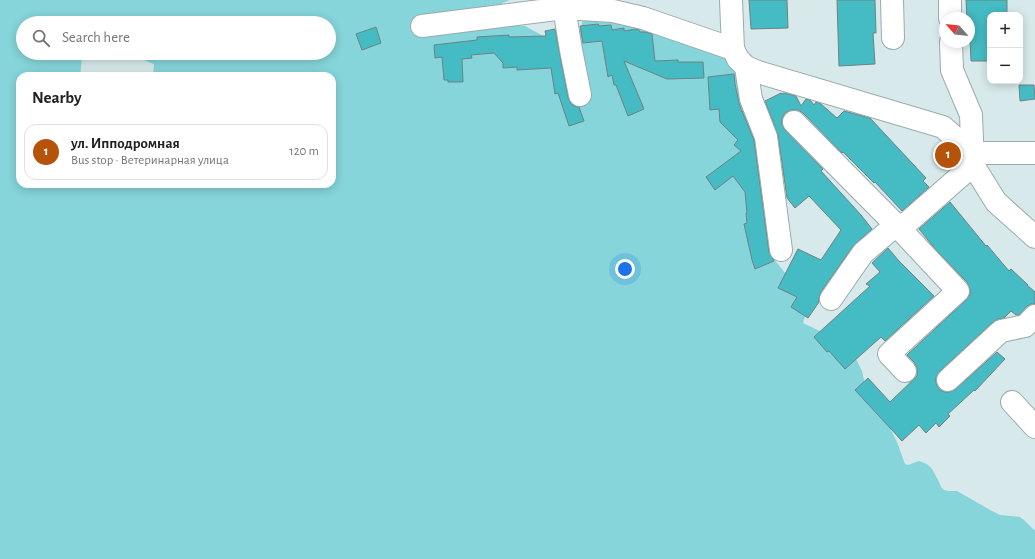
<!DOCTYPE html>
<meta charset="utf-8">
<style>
:root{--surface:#fff;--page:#f6f6f6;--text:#222;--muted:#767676;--line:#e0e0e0;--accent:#b45309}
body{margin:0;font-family:"Alegreya Sans",sans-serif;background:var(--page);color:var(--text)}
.controls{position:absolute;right:12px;top:12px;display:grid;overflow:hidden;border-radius:8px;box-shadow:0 2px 10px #0003}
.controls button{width:36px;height:36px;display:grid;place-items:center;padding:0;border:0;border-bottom:1px solid var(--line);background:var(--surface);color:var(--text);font:20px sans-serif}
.compass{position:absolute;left:939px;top:12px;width:36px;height:36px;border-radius:50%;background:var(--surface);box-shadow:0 2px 10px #0003;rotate:297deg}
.you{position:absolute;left:625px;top:269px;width:14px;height:14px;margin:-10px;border:3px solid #fff;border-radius:50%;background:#1a73e8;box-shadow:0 0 0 6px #1a73e833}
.badge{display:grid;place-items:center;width:26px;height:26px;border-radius:50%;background:var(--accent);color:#fff;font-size:13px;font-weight:700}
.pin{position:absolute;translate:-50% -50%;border:2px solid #fff;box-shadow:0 1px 4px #0006}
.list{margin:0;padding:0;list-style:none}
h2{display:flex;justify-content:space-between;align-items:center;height:52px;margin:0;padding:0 16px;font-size:17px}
h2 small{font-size:13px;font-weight:400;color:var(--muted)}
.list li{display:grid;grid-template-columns:26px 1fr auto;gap:12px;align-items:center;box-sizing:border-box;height:56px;margin:0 8px 8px;padding:0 8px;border:1px solid var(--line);border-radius:12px}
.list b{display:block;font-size:15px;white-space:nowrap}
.list p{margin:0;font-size:13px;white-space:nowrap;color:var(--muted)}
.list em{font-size:13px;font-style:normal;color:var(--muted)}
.icon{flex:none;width:22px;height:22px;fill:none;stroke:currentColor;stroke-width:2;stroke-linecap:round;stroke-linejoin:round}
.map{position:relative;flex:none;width:1035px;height:559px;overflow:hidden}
.search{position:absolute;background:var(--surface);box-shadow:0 2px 10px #0003;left:16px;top:16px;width:320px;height:44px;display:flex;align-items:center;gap:10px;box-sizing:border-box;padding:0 14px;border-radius:22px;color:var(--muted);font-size:15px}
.panel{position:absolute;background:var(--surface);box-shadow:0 2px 10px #0003;left:16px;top:72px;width:320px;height:116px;border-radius:12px}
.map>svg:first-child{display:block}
.green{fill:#85d5da;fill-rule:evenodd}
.building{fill:#45bbc3;stroke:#718182}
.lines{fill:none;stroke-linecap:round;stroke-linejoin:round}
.minor-casing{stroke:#9aabac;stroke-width:24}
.minor{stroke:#fff;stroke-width:22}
</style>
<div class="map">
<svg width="1035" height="559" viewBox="0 0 1035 559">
<rect width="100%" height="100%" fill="#d7e9ea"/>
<!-- green -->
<path class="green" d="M0,0H510L496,6L501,24L525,26L547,38L567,43L580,31L584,15L591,11L741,58L757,131L767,204L753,218L757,238L785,273L788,285L809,302L803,323L849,345L862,371L868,399L883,415L897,442L905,464L908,465L919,461L927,464L932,469L938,480L941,487L944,490L949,491H957L992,511L1000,515L1020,517L1024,520L1033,529L1035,530V559H0ZM23,23H329V53H23ZM127,54L154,64L153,76H332V184H20V76H80L82,58Z"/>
<!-- building -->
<path class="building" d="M749,0H787L788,28L751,29Z
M837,0H875L876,33H873L875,64L839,66Z
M966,0H1007V15H990V61H971L969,18H967Z
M598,24L599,26L611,25L612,30L624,28V31L636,29L639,30L640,32H645L652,34L655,61L678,60V62H703L704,78L667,79L624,61L644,109L628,116L616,85H614L612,75L608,77L602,41L583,43L580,26Z
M376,27L381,43L362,50L356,34Z
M555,29L568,97L571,104L576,107H579L584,121L569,126L558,93L555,94L551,68L517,70V67L503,68V63L494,53L471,55L472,58L462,59L463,82H448V80H444L442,57L435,58L434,45L477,40V37L509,35V37L546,36L545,31Z
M734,74L735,84L739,103L742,112V111L754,140L769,252L774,261L755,269L752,260L744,224L747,223L746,213H747L745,192L733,176L715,190L706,177L741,151L734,145L738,140L720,122L719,109L710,110L708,77Z
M1019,85H1034L1035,99L1020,101Z
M781,93V94L784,93L796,96L801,106L806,99L810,100L814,105L816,102L821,104L837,118L844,111L870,118L926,178L923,181L929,187L902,211L875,182L874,183L843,152L842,153L803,113L798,110H791L785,113L782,118V125L785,130L823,169L821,171L861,215L872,229L853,246L821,292L819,298V302L808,318L791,307L797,297L778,288L798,249L821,260L841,230L809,196L795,208L787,198L778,135L765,101Z
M950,202L986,246L987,245L1009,271L1011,269L1028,285H1027L1035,292V304H1031L1026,307L1019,315H1016L1011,311L1004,318L998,319L993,322L940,371L936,377V383L939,389L945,392H950L956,389L997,352L1005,359L975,391L974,390L948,414L950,416L939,427L936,423L926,433L919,425L902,441L855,390L868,378L890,402L917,376V368L914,362L907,355L966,300L970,295V289L967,282L936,250L919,229Z
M888,248L899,261L934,296L885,341L881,337L845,369L829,351L827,352L814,337L870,286L866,284L880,272L872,263Z"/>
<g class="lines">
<defs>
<path id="minor" d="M731,0L733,49L738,59L746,67L758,72L943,127L972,153
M892,0L893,38
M950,0V18
M564,8L571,50L580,95
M422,26L564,8L613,11L643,18L733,49
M951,42L952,70L971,115L973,165L996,202L1035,237
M746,67L751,99L766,137L781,250
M794,122L900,229L958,291L889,354L905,371
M972,153H1035
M900,229L973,165
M831,299L863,253L896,225
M948,380L1001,331L1025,326L1035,316
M1012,402L1035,427"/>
</defs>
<!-- minor casing -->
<use href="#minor" class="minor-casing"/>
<!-- minor -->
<use href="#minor" class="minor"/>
</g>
</svg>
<div class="controls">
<button>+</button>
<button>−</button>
</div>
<svg class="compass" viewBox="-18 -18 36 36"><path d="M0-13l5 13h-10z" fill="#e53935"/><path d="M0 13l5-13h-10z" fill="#767676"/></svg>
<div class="you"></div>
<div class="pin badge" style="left:948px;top:155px">1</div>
<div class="search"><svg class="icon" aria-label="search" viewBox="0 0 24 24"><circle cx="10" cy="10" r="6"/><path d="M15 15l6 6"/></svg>Search here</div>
<section class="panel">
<h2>Nearby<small></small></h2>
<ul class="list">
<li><span class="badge">1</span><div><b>ул. Ипподромная</b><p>Bus stop · Ветеринарная улица</p></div><em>120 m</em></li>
</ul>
</section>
</div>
